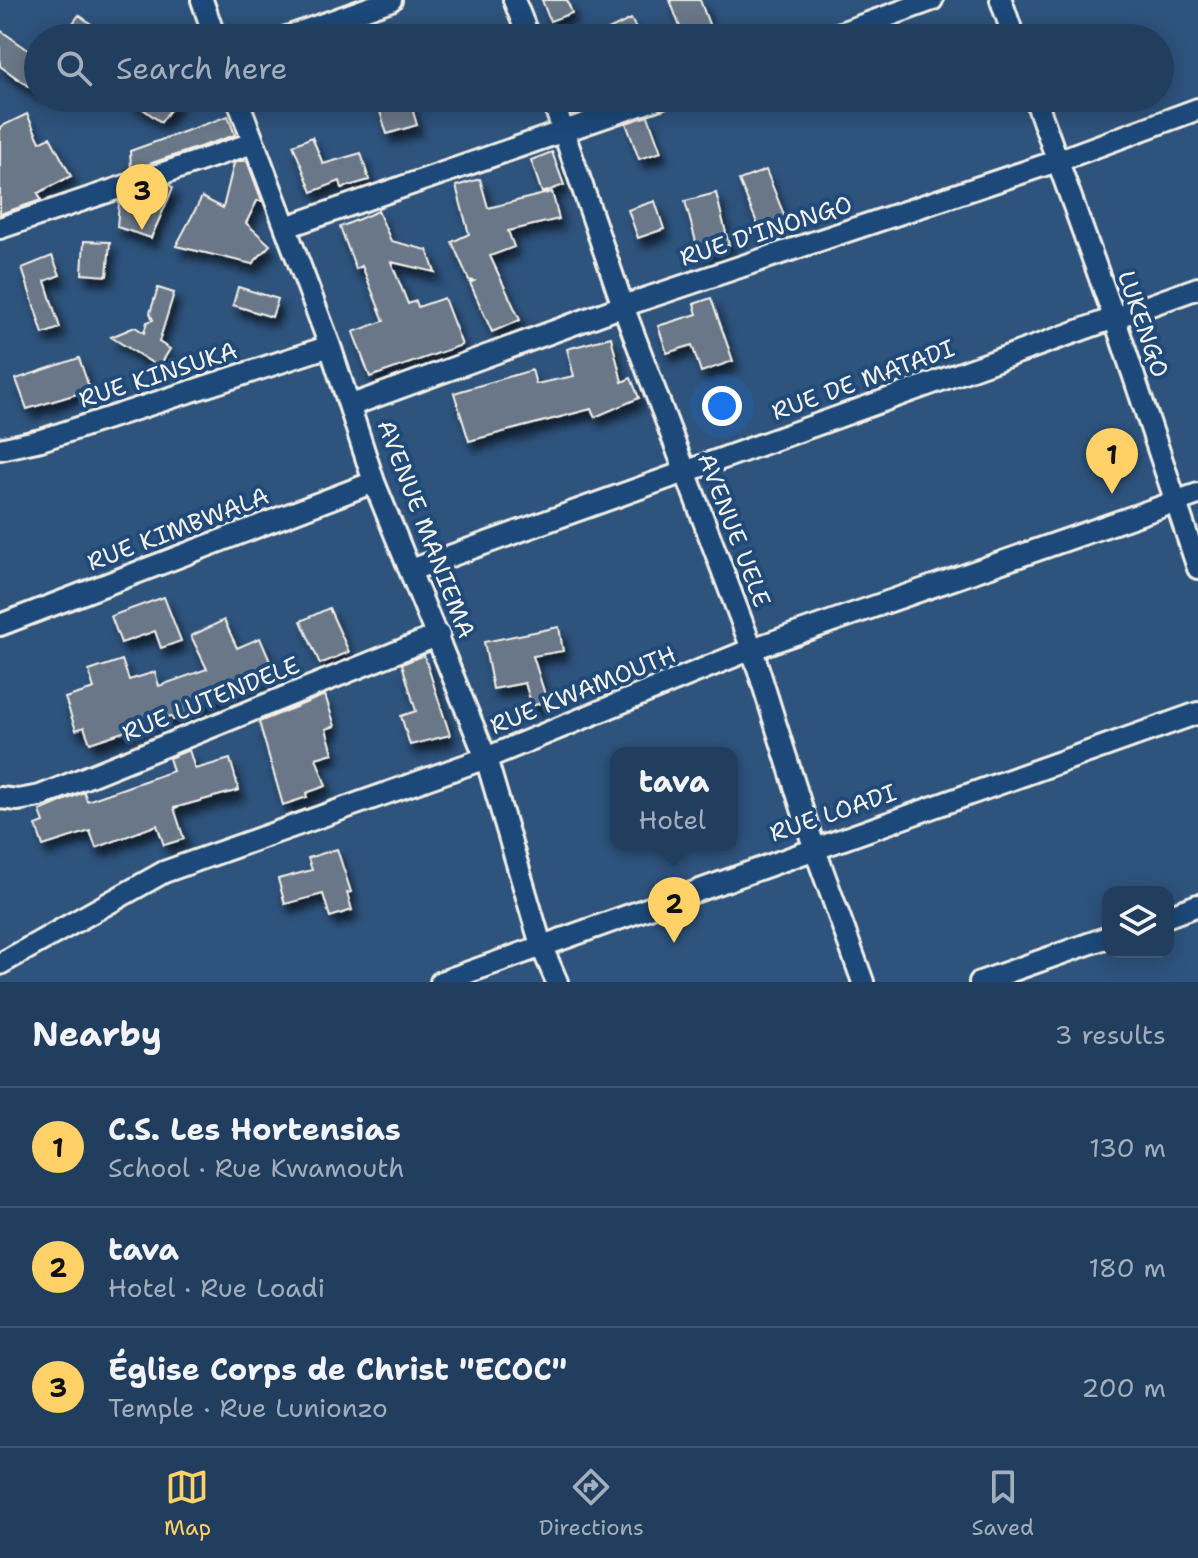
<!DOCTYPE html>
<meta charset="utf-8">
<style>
:root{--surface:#223e5e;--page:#2e4967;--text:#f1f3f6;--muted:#a2aebc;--line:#3f5773;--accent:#ffd166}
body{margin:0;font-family:"Shantell Sans",sans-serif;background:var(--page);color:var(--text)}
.controls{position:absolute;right:24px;bottom:24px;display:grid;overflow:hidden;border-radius:16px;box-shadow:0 4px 20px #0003}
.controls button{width:72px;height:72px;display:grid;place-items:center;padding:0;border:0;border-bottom:2px solid var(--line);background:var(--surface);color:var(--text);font:40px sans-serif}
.you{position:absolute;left:722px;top:406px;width:28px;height:28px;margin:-20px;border:6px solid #fff;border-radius:50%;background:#1a73e8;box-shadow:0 0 0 12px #1a73e833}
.badge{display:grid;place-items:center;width:52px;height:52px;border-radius:50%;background:var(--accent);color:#111;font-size:26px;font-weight:700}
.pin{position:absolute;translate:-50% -66px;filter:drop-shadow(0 2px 4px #0008)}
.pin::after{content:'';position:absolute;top:42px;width:28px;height:24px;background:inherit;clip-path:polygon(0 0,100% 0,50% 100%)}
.popup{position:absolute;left:610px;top:747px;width:128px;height:104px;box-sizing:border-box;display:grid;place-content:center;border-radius:16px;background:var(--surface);filter:drop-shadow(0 2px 6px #0005);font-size:26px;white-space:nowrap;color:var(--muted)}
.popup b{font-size:30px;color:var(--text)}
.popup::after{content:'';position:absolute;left:50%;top:100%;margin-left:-16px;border:16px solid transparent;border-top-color:var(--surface)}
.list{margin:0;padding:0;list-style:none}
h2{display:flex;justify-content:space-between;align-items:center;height:104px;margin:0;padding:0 32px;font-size:34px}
h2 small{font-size:26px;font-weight:400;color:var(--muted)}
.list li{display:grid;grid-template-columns:52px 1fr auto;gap:24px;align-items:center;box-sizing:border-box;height:120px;padding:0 32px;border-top:2px solid var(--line)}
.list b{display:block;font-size:30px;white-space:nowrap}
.list p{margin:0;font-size:26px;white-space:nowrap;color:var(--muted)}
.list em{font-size:26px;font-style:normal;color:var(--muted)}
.icon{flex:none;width:44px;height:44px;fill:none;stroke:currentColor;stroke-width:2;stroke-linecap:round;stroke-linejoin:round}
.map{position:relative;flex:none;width:1198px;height:982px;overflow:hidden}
.search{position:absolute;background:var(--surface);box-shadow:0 4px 20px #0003;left:24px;right:24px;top:24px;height:88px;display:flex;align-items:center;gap:20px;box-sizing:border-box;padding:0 28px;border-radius:44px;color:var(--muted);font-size:30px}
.sheet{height:464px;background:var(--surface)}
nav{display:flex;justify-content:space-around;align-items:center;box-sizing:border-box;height:112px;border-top:2px solid var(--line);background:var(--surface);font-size:22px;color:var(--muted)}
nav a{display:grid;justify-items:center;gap:4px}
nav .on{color:var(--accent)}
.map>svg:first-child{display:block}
.building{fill:#6a7788;stroke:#f4f1e8;stroke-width:2;filter:url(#shadow)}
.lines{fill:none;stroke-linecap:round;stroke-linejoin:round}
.minor-casing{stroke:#f4f1e8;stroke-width:26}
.minor{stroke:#1f4a7a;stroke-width:20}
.labels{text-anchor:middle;stroke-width:8;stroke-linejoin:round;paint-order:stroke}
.street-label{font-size:24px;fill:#f4f1e8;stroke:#1f4a7a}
</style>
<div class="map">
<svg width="1198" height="982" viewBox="0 0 1198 982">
<defs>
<filter id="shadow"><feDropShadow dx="5" dy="9" stdDeviation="4" flood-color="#0009"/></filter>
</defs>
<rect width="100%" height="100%" fill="#2e537d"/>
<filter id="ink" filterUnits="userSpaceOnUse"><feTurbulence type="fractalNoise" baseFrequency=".0125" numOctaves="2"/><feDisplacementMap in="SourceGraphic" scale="16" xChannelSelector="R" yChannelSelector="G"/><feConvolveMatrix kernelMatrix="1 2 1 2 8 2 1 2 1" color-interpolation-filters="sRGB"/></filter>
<g filter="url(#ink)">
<!-- building -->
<path class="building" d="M542,0H567L572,13L550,21Z
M670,0H700L714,38H684Z
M79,15L110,38H62Z
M631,19L641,38H592Z
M0,30L38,57V93L0,66Z
M128,98H179L161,122Z
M399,98H409L417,125L387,134L378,105Z
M27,114L40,142L50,137L71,176L38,193L41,200L0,214V127Z
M228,116L235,135L131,170L130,151Z
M648,116L661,152L639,159L626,123Z
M312,137L323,164L361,153L369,180L342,188L340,181L312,192L293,145Z
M552,152L564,185L542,193L531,160Z
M239,161H247L262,201H257L246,223L270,245L252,264L176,246L202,197L223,208L234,163Z
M766,170L786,220L760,230L739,180Z
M480,179L488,208L552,192L559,219L508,231L514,247L490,256L520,320L492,332L470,283L474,281L469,280L452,242L469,234L456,186Z
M170,185L173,188L151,238L117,227L119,202Z
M716,193L729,245L699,253L685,201Z
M655,201L664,229L638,238L628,210Z
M378,211L391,241L427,250L435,272L391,262L408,304L416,301L418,307L444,298L462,345L370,377L353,332L384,321L362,266L356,269L340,227Z
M84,241L110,242L107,276L82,274Z
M52,256L60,275L45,281L60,328L43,334L22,268Z
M238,287L278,299L272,317L233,305Z
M158,288L174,293L159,342L170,349L159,367L111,337L135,327L144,333L147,322L153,320L150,313Z
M711,298L733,361L701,372L692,345L667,353L658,326L697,314L694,304Z
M611,337L622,382L631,378L639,398L595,417L591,409L469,441L454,393L532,370L536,384L574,376L567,349Z
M79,358L90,390L27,409L16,379Z
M164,597L181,641L161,648L155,631L121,643L111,616Z
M329,608L349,652L320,664L301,621Z
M224,620L237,648L260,638L275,673L200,703L202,710L173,720L171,716L90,743L84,727L76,730L65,698L94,689L89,671L122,660L129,680L155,672L159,686L207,669L191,636Z
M559,627L563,651L533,656L547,701L532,706L525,683L493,689L484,642Z
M424,655L450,735L410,745L401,716L416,711L402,664Z
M325,695L335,726L326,729L333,753L316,758L326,786L306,793L307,797L283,805L259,722Z
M189,750L195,769L230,759L239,790L174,808L184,839L164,845L157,825L96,848L90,831L43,846L36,825L44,822L40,811L84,792L87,801L173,771L169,758Z
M337,849L351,892L347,893L352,910L330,917L323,894L285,904L278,879L312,870L308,858Z"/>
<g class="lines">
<defs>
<path id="minor" d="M202,0L215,38
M514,0L529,38
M1001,0L1014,38
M284,38L391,0
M827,38L932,0
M237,98L330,346L374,482L486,758L541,945L557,982
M552,98L623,306L752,649L814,847L863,982
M1035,98L1114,317L1198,568
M286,227L660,98
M0,228L253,143
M352,405L623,306L1057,161L1198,109
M0,449L41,440L330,346
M411,570L1198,288
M0,625L374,482
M0,798L18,800L40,796L439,635
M1168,916L1198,905
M0,964L164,872L486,758L752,649L1198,494
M441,982L1198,713
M980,982L1108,937"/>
</defs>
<!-- minor casing -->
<use href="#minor" class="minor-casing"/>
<!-- minor -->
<use href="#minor" class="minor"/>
</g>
</g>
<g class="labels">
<!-- street labels -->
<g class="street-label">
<text transform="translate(766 231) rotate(-18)" y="8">RUE D'INONGO</text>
<text transform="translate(1143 324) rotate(71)" y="8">LUKENGO</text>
<text transform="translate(158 375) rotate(-18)" y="8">RUE KINSUKA</text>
<text transform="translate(863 380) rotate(-20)" y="8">RUE DE MATADI</text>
<text transform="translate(178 529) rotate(-21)" y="8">RUE KIMBWALA</text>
<text transform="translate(426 529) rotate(69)" y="8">AVENUE MANIEMA</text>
<text transform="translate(734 530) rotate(69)" y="8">AVENUE UELE</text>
<text transform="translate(583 690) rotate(-22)" y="8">RUE KWAMOUTH</text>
<text transform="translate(211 699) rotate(-22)" y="8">RUE LUTENDELE</text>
<text transform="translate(833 813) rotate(-19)" y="8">RUE LOADI</text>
</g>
</g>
</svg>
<div class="controls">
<button><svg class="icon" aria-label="layers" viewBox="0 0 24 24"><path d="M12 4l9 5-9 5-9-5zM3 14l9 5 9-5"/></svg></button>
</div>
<div class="you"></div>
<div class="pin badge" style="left:1112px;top:494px">1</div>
<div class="pin badge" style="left:674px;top:943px">2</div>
<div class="popup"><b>tava</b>Hotel</div>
<div class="pin badge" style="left:142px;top:230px">3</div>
<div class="search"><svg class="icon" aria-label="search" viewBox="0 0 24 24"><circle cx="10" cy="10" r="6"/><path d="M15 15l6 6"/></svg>Search here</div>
</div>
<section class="sheet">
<h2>Nearby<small>3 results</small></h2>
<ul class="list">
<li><span class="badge">1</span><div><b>C.S. Les Hortensias</b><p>School · Rue Kwamouth</p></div><em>130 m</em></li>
<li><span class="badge">2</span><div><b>tava</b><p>Hotel · Rue Loadi</p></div><em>180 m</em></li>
<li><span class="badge">3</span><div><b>Église Corps de Christ &quot;ECOC&quot;</b><p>Temple · Rue Lunionzo</p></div><em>200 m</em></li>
</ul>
</section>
<nav>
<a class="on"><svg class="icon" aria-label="map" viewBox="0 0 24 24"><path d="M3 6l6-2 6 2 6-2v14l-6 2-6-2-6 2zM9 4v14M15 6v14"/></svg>Map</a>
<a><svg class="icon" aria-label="directions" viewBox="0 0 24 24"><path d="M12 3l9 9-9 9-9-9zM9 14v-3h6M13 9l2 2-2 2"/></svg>Directions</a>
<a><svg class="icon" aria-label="saved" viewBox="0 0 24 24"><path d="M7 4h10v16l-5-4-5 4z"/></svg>Saved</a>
</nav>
